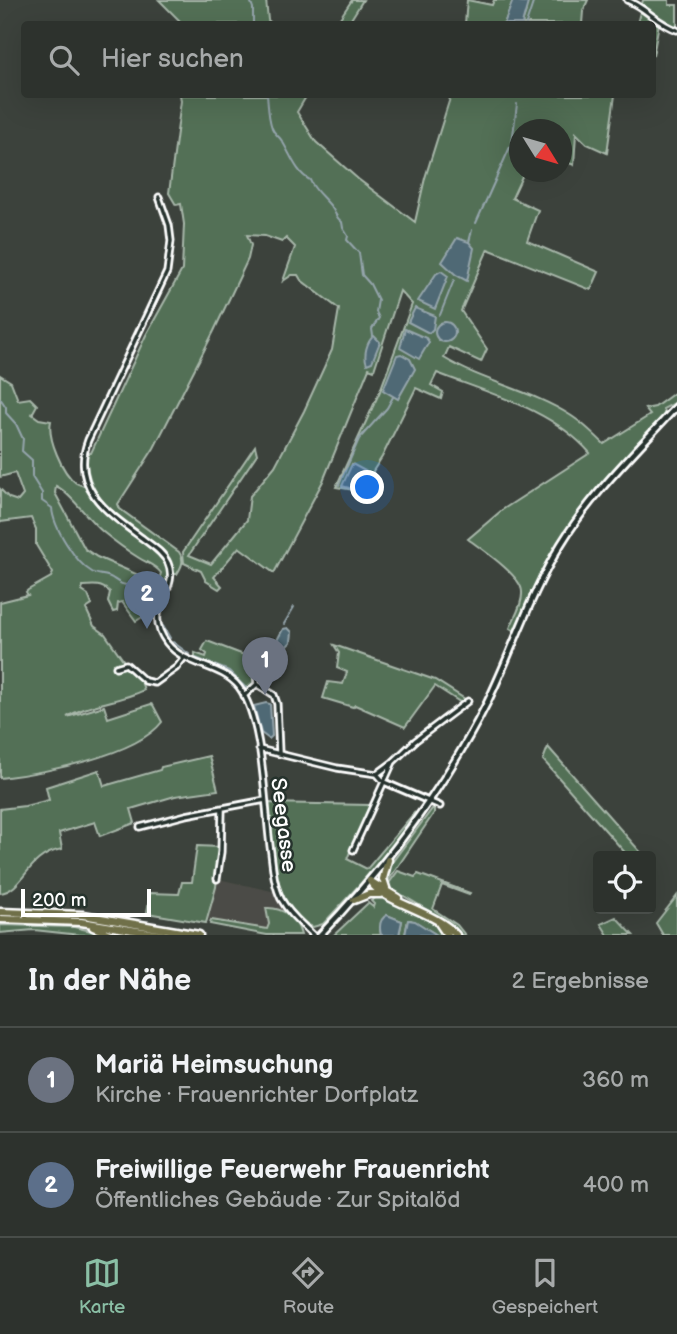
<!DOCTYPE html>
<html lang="de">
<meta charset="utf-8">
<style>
:root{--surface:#2d322d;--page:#353a35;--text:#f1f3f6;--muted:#a7aaaa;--line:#484d49;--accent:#8abfa5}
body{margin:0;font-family:"Balsamiq Sans",sans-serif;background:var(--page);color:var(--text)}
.controls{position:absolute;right:21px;bottom:21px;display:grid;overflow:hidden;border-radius:7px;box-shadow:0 7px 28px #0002}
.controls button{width:63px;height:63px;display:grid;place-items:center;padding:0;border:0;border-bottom:2px solid var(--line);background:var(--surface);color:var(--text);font:35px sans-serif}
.compass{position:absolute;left:509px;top:119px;width:63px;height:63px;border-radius:50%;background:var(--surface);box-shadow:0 7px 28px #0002;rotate:127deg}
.scale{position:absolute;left:21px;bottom:18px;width:130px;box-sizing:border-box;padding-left:7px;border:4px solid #fff;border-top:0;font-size:19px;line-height:24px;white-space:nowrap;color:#fff;-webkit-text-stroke:5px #26332d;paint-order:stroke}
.you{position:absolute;left:368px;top:488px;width:24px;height:24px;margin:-18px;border:5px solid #fff;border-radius:50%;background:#1a73e8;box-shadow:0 0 0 10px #1a73e833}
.badge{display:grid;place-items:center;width:46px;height:46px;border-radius:50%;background:var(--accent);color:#fff;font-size:23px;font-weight:700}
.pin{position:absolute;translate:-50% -58px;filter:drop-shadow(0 2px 4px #0008)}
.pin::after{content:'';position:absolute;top:37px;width:24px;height:21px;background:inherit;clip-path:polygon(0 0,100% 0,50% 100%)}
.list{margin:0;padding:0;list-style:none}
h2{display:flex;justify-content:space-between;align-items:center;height:91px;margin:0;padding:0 28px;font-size:30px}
h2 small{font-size:23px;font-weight:400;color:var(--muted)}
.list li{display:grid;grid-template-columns:46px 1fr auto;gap:21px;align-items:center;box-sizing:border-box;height:105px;padding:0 28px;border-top:2px solid var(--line)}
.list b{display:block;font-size:26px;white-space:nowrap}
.list p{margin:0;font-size:23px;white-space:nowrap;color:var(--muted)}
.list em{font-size:23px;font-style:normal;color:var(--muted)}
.icon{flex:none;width:38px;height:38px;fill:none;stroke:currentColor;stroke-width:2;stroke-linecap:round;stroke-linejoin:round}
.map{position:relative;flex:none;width:677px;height:935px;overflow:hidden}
.search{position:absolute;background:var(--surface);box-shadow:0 7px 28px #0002;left:21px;right:21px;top:21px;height:77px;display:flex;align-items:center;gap:18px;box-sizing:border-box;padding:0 24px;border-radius:7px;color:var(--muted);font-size:26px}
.sheet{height:301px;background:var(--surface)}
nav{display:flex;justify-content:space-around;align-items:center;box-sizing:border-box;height:98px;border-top:2px solid var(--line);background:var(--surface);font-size:19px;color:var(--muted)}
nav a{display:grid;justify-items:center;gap:4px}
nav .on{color:var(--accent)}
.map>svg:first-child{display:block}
.built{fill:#4c4c46}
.green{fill:#526f56;stroke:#a8b7aa;stroke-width:2}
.water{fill:#4f6974;stroke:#95a5ac;stroke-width:2}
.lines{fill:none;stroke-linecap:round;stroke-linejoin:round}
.stream{stroke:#95a5ac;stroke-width:2}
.street-casing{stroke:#fff;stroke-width:9}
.secondary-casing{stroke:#fff;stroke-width:10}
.highway-casing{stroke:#fff;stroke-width:11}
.street{stroke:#26332d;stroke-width:3.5}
.secondary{stroke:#26332d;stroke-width:4.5}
.highway{stroke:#70704a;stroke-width:6}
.labels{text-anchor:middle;stroke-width:5;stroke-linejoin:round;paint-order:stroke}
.street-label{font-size:21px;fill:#fff;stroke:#26332d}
</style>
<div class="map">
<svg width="677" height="935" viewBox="0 0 677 935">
<rect width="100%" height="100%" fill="#3c423c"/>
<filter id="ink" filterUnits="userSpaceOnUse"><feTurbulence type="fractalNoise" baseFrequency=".0143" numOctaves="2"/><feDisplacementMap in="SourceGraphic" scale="14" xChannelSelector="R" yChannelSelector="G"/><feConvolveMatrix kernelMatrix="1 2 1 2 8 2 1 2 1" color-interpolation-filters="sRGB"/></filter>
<g filter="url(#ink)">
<!-- built -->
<path class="built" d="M218,879L276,892L286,911L266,908L269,921L267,929L208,919Z"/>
<!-- green -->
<path class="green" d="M159,0H266L268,20L272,24H179L180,21Z
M352,0H363L348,24H336Z
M467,0L492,5L494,0H513L504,24H465Z
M514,0H588L583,11L582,24H522L526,12Z
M643,0H669V5H677V30L659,23L653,56L652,24H637Z
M180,95H307L297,112L316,142L358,179L415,222L425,178L451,95H615L607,153L587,144L576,133L574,165L562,160V130H520V172H524L512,198L538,210L527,241L599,272L591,290L488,249L461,311L487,349L481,362L449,347L444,358C483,382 531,390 570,415C583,423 593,433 604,444L650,415L645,409L655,407L677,391V402L663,409L665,415L567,529L540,574L515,631L510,628C514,618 523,604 522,592C522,576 480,548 468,539L502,510L590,453C552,409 488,393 437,373L431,385L443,392L441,399L416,388L382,457L373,471L374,481L365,496L360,491L336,487L380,391L412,304L400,291L374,370L369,368L323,481L274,573L239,547L214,577L222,586L219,589L206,581L201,571L184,563L183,552L255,446L257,454L189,555L211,564L247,520L250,496L275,466L304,411L332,350L339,309L301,280L298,275H292L283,281L295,247L286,238L282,242L265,236L247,235L251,245L248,259L214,331L154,448L118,504L120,509L179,552C185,560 182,566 177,574H174C172,568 170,560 166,554C161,547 152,542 145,537C115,514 84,495 87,453H91L146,335L182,270L184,224L181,204L176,205L169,193L181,101Z
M0,375L11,382L18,400L30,398L37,405L32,414L39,419L51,421C47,437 62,473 76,483C79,485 83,485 86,487C90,490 92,497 94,501C98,506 104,512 110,516C131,535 182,554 163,590L159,580L161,573C155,565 147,563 139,558C126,550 114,541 103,532C88,520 71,493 56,486L55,493L85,549L97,557L143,577L157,603L154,610L136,621L122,602L118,603L117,611L113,612L108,602L110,592C101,584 94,585 83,586L82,591L88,595L92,605L86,609L94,626L105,634L126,664L145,681L142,684L144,690C120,702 87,704 67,717L104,706L108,718L151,704L153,705L162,722C136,756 42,773 0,778V602L28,595L26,592L28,590L51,577L53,573L36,545V529L31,518L0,522V489L9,498L18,501L23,495L15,473L0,477Z
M207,641L252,658C254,671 261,685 245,690L227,674L195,660V653L206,657L207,654L202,650Z
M334,645L435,680L468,701L463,704L435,686L405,727L355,705L353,707L326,699L323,698L328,682L343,684L347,672L337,668L339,653Z
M548,747L644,856H628L543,760Z
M209,756L218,790L175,796L131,809L135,823L100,836L95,822L59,833L62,849C25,856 25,890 0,893V809L25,806L49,800L46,787L99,770L104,786L160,770L161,767Z
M264,803L370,805L347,859L367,869L415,812L402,834L361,883L323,924L313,927C272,910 271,841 264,803Z
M432,809H434V813L386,884L390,865Z
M197,846L220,847L216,887L206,923L147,913L150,893L179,894L182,882H192Z
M398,871L415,877L418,874L470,893L469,895L442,885L433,909L457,925L465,935H459L436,915L387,886Z
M379,896C401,903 432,915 445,935H437L411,920H408L405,935H399L402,921L387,915L380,929L381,935H334L368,903L373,907L374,904L371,901Z
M677,896V935H663L656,923Z
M266,908C283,907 297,918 301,935H267L210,924L211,920L267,929L269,924Z
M616,917L633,935H608L601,924Z
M0,925L74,927L109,935H80L34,930L0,933Z"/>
<!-- water -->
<path class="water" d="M513,0L528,3L522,24H504Z
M457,238L469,242L474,248L467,281L456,275L442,262Z
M441,271L448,276L435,309L418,301L436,274Z
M415,308L435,316L433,329L429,333L408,322Z
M435 332a10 10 0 1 1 20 0a10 10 0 1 1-20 0Z
M405,329L426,338L429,342L419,359L400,348Z
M374,336L380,342L372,362L367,364C363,355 367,341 374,336Z
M401,354L410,359L415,369L398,399L383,390L397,355Z
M352,464L367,472L362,486L356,490L342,486Z
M288,628L292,632L291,642L286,647L277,646L275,644L283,629Z
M266,703L270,704L272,736L269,739L261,733L254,706Z
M387,915L402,921L399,935H381C379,927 379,919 387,915Z
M408,920L415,921L437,935H405Z"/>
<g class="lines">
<!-- stream -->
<path class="stream" d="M250,0L253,8V24
M526,24L533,3
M267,94C268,105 268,117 272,128C274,134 279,136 282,141C290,153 296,173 310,180C314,191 325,198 332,208C336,214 336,218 342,222L343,228L348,236L347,240L359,253L362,275L370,284L378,300L376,312L379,318L372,329L373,336
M512,143L517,104
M476,223L510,147
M469,242L472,230
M440,315L454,280
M0,398L6,407V413L16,424L23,439L22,451L32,460V477L42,493V501L52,508C53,527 76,563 92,572C99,576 106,574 112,578C118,582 122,586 131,585L139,600L152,613
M339,485L359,439L387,408L393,397
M284,624L294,607
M163,626L170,638
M173,642L189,654
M196,658L229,671L246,688
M265,677L274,649"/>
<defs>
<path id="street" d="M627,0C646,8 658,24 677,30
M159,197L169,225L171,241L167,272L88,440C70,488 108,513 142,538C151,545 163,552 168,563C181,592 140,607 167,643C186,667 221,664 239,687C265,722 264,808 271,853C273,869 274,885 281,899C289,914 302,924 313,935
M254,650L257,684
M116,667L126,664L145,681L155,683L176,668L184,658
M244,696L257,684L274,695L277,704L279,753
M259,749L337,768L377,774
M377,774L384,782L440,806
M377,774L392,763
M140,827L186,815L265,800
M353,850L393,762L415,741L468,701
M217,879L221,852L222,810"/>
<path id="secondary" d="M320,935C387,865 443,790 487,703C513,650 530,594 561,544C592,493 637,450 677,406"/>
<path id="highway" d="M370,881C381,902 436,911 456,935
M370,881L398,898
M386,888L383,879L388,860
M354,900L369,894H380
M0,912L83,915L199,935
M0,919L81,922L163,935
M439,923L447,935
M93,927L112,935"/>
</defs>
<!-- street casing -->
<use href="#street" class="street-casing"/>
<!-- secondary casing -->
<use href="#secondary" class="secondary-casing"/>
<!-- highway casing -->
<use href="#highway" class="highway-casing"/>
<!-- street -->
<use href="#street" class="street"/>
<!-- secondary -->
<use href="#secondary" class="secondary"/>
<!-- highway -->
<use href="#highway" class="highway"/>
</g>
</g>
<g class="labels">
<!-- street labels -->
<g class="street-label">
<text transform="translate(284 825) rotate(83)" y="7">Seegasse</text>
</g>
</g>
</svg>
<div class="controls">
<button><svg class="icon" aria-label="locate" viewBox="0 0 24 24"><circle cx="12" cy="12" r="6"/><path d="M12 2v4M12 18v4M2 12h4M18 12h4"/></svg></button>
</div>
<svg class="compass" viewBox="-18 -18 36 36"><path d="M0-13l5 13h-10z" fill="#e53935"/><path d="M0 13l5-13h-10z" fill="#a7aaaa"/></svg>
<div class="scale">200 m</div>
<div class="you"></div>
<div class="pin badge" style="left:265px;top:695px;background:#6b7280">1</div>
<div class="pin badge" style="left:147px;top:629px;background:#5c6f8a">2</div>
<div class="search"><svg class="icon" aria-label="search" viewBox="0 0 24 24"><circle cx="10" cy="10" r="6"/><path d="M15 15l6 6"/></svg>Hier suchen</div>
</div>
<section class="sheet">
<h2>In der Nähe<small>2 Ergebnisse</small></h2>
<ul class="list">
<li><span class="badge" style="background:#6b7280">1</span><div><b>Mariä Heimsuchung</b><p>Kirche · Frauenrichter Dorfplatz</p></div><em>360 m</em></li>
<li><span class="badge" style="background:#5c6f8a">2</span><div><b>Freiwillige Feuerwehr Frauenricht</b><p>Öffentliches Gebäude · Zur Spitalöd</p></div><em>400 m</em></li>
</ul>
</section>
<nav>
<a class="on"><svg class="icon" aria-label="map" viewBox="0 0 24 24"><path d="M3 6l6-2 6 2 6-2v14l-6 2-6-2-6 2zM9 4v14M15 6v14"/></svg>Karte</a>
<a><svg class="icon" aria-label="directions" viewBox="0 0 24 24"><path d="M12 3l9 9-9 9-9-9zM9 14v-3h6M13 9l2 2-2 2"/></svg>Route</a>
<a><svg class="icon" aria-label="saved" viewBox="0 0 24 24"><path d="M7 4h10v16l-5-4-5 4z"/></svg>Gespeichert</a>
</nav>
